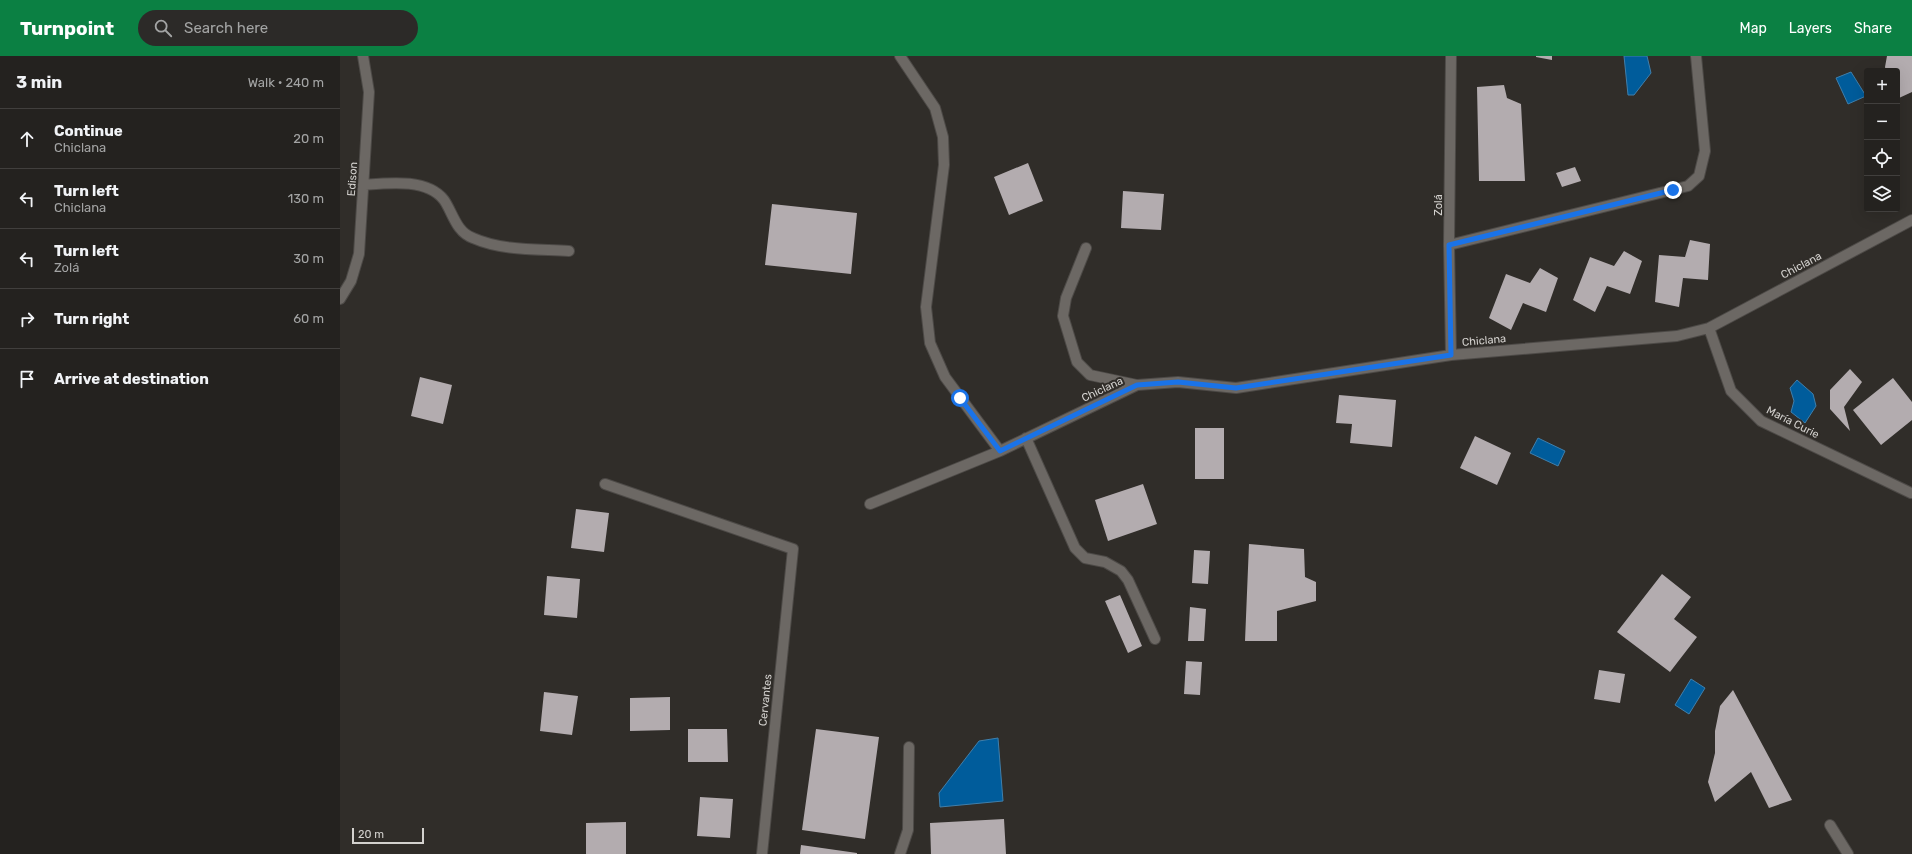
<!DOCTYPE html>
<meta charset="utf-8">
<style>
:root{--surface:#24221f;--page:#2c2a28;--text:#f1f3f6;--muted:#a3a4a4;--line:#413f3d;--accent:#0b8043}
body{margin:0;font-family:Rubik,sans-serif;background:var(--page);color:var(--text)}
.controls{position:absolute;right:12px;top:12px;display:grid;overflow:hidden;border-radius:4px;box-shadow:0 4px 16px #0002}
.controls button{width:36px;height:36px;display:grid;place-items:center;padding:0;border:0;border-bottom:1px solid var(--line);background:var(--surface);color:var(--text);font:20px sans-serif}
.scale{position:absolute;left:12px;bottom:10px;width:72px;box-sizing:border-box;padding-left:4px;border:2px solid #d4d2cf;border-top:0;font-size:11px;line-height:14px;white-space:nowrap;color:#d4d2cf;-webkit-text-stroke:3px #302d29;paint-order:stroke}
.stop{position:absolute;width:12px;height:12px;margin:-9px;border:3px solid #1a73e8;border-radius:50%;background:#fff}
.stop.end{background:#1a73e8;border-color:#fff;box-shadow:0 1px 4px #0008}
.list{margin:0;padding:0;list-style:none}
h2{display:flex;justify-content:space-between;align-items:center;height:52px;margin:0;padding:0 16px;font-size:17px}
h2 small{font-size:13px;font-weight:400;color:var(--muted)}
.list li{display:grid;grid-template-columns:26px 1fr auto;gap:12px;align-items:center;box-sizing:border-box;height:60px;padding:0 16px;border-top:1px solid var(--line)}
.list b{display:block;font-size:15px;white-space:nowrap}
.list p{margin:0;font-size:13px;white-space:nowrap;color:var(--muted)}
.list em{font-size:13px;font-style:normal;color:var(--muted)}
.icon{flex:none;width:22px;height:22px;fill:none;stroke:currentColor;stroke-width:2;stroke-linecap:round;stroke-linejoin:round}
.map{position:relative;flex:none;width:1572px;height:798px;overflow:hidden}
header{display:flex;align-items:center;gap:24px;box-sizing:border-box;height:56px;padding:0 20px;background:var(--accent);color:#fff}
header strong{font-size:19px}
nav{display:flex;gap:22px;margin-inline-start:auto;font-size:14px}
.search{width:280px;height:36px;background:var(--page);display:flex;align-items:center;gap:10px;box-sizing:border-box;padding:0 14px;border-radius:22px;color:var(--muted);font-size:15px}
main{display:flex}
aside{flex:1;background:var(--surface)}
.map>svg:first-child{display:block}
.water{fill:#005c9b;stroke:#407fab}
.building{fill:#b3acaf}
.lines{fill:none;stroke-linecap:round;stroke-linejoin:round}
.minor-casing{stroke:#4d4a47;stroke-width:12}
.minor{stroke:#6c6864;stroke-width:10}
.route{stroke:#1a73e8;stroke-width:5}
.labels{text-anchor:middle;stroke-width:4;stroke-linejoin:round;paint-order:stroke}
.street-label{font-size:11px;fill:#d4d2cf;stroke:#302d29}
</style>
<header>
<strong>Turnpoint</strong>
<div class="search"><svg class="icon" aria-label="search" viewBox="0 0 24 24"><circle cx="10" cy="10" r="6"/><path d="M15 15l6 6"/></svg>Search here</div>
<nav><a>Map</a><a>Layers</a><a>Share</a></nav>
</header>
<main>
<aside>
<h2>3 min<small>Walk · 240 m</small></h2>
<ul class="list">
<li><svg class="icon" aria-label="ahead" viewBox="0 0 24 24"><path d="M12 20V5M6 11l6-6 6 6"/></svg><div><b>Continue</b><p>Chiclana</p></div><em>20 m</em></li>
<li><svg class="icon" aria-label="left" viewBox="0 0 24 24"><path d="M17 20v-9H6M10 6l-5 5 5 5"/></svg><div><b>Turn left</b><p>Chiclana</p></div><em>130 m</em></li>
<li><svg class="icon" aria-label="left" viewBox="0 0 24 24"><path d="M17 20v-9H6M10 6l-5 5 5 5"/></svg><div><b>Turn left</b><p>Zolá</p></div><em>30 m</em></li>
<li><svg class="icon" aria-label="right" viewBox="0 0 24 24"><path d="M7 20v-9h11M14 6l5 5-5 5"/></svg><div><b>Turn right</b></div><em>60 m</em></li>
<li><svg class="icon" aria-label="arrive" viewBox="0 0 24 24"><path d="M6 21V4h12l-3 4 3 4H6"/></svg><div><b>Arrive at destination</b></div></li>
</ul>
</aside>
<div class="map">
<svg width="1572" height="798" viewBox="0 0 1572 798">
<rect width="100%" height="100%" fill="#302d29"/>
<!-- water -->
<path class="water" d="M1284,0H1307L1311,17L1294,39H1288Z
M1511,16L1526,40L1508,48L1496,22Z
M1457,324L1473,338L1476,350L1465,367L1451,356L1454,345L1450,332Z
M1198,382L1225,395L1218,410L1190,397Z
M1351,623L1365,632L1349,658L1335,649Z
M658,682L663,745L600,751L599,737L639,685Z"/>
<!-- building -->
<path class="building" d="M1196,0H1212V4L1196,1Z
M1547,0H1572V36L1559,42L1557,38V15H1546L1545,11Z
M1164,29L1167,42L1181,48L1185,125H1139L1137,31Z
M688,107L703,145L669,159L654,121Z
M1235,111L1241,125L1222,131L1216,117Z
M783,135L824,138L821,174L781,172Z
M432,148L517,157L511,218L425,209Z
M1350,184L1370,188L1368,224L1343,222L1339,251L1315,246L1319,199L1345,201Z
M1284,195L1302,205L1290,238L1267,230L1255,256L1233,244L1250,201L1274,210Z
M1200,212L1218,222L1206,256L1183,247L1171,274L1149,262L1166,218L1190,227Z
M1510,313L1522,326L1504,351L1510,375L1490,353V334Z
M80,321L112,329L103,368L71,360Z
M1553,322L1572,346V364L1541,389L1513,354Z
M999,339L1056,344L1052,391L1010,387L1012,368L996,367Z
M855,372H884V423H855Z
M1135,380L1171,397L1157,429L1120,412Z
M803,428L817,468L768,485L755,444Z
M236,453L269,457L264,496L231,492Z
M909,488L964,493L965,521L976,526V545L937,555V585H905Z
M854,494L870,495L868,528L852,527Z
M1322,518L1351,541L1334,563L1357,581L1330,616L1277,576Z
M207,520L240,523L237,562L204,559Z
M780,539L802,590L788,597L765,545Z
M850,551L866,553L864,585H848Z
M846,605L862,606L860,639L844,638Z
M1259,614L1285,618L1280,647L1254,643Z
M1393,634L1452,744L1429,752L1411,716L1375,746L1368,726L1375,697V675L1380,650Z
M204,636L238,640L232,679L200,675Z
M330,641V674L290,675V642Z
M348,673H387L388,706H348Z
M476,673L539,681L525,783L462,774Z
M360,741L393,743L390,782L357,780Z
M664,763L666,798H591L590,767Z
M286,766V798H246V767Z
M461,789L517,797V798H460Z"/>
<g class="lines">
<defs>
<path id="minor" d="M560,0L595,52L603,81L604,109L586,251L590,287L605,321L660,395
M1111,0L1109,189L1111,299
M23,129C48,127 87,122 104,144C113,157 116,176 133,182C162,195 198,193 229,195
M1109,189L1348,130L1359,120L1365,95L1356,0
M746,192L726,242L723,260L737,306L750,319L797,329
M0,243L11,225L19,198L29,36L23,0
M1369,272L1391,335L1421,365L1571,437
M686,382L735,492L745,502L765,506L781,515L788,524L815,583
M265,428L453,493L422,798
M530,448L660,395L797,329L838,326L896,332L1111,299L1337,280L1369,272L1572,164
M1490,769L1508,798
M560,798L568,774L569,691"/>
</defs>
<!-- minor casing -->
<use href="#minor" class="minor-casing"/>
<!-- minor -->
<use href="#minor" class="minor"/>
</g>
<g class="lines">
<!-- route -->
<path class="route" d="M620,342L660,395L797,329L838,326L896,332L1111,299L1109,189L1333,134"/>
</g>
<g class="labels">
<!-- street labels -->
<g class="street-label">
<text transform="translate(12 123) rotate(-86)" y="4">Edison</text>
<text transform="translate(1098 149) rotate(-90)" y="4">Zolá</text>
<text transform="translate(1461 209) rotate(-28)" y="4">Chiclana</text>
<text transform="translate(1144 284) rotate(-5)" y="4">Chiclana</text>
<text transform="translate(762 333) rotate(-25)" y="4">Chiclana</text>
<text transform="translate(1453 366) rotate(27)" y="4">María Curie</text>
<text transform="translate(425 644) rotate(-84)" y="4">Cervantes</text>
</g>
</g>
</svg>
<div class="controls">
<button>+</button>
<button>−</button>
<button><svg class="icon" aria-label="locate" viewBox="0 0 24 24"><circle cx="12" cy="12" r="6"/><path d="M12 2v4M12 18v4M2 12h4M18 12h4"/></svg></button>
<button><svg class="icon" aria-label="layers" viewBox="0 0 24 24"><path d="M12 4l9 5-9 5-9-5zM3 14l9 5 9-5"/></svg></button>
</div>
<div class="scale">20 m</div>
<div class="stop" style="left:620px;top:342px"></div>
<div class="stop end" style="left:1333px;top:134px"></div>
</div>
</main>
